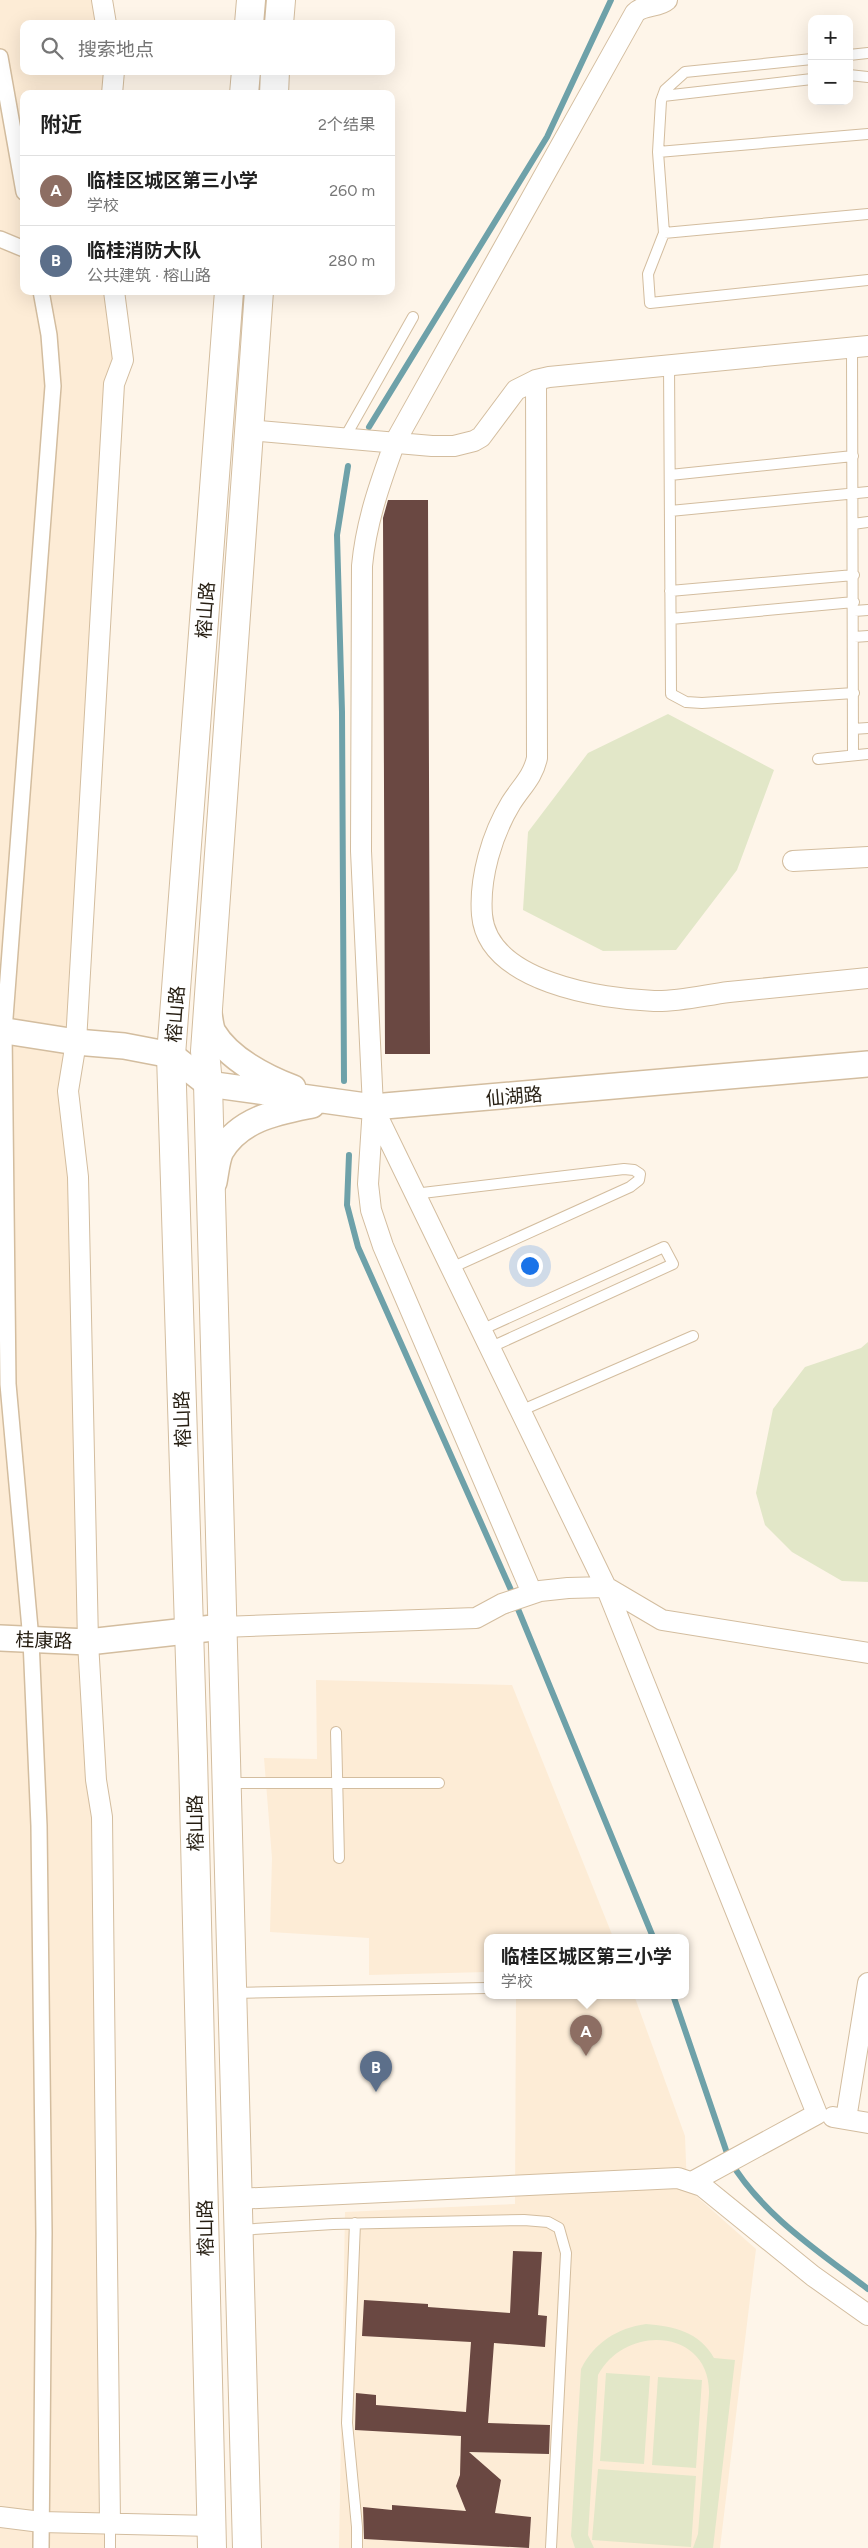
<!DOCTYPE html>
<html lang="zh">
<meta charset="utf-8">
<style>
:root{--surface:#fff;--page:#f2f2f2;--text:#222;--muted:#767676;--line:#e0e0e0;--accent:#7c3aed}
body{margin:0;font-family:Figtree,"Noto Sans SC",sans-serif;background:var(--page);color:var(--text)}
.controls{position:absolute;right:15px;top:15px;display:grid;overflow:hidden;border-radius:10px;box-shadow:0 5px 20px #0002}
.controls button{width:45px;height:45px;display:grid;place-items:center;padding:0;border:0;border-bottom:1px solid var(--line);background:var(--surface);color:var(--text);font:25px sans-serif}
.you{position:absolute;left:529px;top:1265px;width:18px;height:18px;margin:-12px;border:4px solid #fff;border-radius:50%;background:#1a73e8;box-shadow:0 0 0 8px #1a73e833}
.badge{display:grid;place-items:center;width:32px;height:32px;border-radius:50%;background:var(--accent);color:#fff;font-size:16px;font-weight:700}
.pin{position:absolute;translate:-50% -41px;filter:drop-shadow(0 1px 2px #0008)}
.pin::after{content:'';position:absolute;top:26px;width:18px;height:15px;background:inherit;clip-path:polygon(0 0,100% 0,50% 100%)}
.popup{position:absolute;left:484px;top:1934px;width:205px;height:65px;box-sizing:border-box;display:grid;place-content:center;border-radius:10px;background:var(--surface);filter:drop-shadow(0 1px 4px #0005);font-size:16px;white-space:nowrap;color:var(--muted)}
.popup b{font-size:19px;color:var(--text)}
.popup::after{content:'';position:absolute;left:50%;top:100%;margin-left:-10px;border:10px solid transparent;border-top-color:var(--surface)}
.list{margin:0;padding:0;list-style:none}
h2{display:flex;justify-content:space-between;align-items:center;height:65px;margin:0;padding:0 20px;font-size:21px}
h2 small{font-size:16px;font-weight:400;color:var(--muted)}
.list li{display:grid;grid-template-columns:32px 1fr auto;gap:15px;align-items:center;box-sizing:border-box;height:70px;padding:0 20px;border-top:1px solid var(--line)}
.list b{display:block;font-size:19px;white-space:nowrap}
.list p{margin:0;font-size:16px;white-space:nowrap;color:var(--muted)}
.list em{font-size:16px;font-style:normal;color:var(--muted)}
.icon{flex:none;width:28px;height:28px;fill:none;stroke:currentColor;stroke-width:2;stroke-linecap:round;stroke-linejoin:round}
.map{position:relative;flex:none;width:868px;height:2548px;overflow:hidden}
.search{position:absolute;background:var(--surface);box-shadow:0 5px 20px #0002;left:20px;top:20px;width:375px;height:55px;display:flex;align-items:center;gap:12px;box-sizing:border-box;padding:0 18px;border-radius:10px;color:var(--muted);font-size:19px}
.panel{position:absolute;background:var(--surface);box-shadow:0 5px 20px #0002;left:20px;top:90px;width:375px;height:205px;border-radius:10px}
.map>svg:first-child{display:block}
.built{fill:#fdecd6}
.green{fill:#e2e7c8}
.lines{fill:none;stroke-linecap:round;stroke-linejoin:round}
.stream{stroke:#6ea1a9;stroke-width:6}
.building{fill:#6a4842}
.service-casing{stroke:#d3bd9f;stroke-width:12}
.pedestrian-casing{stroke:#d3bd9f;stroke-width:18}
.minor-casing{stroke:#d3bd9f;stroke-width:22}
.tertiary-casing{stroke:#d3bd9f;stroke-width:28}
.secondary-casing{stroke:#d3bd9f;stroke-width:30}
.service{stroke:#fff;stroke-width:10}
.pedestrian{stroke:#fff;stroke-width:15}
.minor{stroke:#fff;stroke-width:20}
.tertiary{stroke:#fff;stroke-width:25}
.secondary{stroke:#fff;stroke-width:28}
.labels{text-anchor:middle;stroke-width:5;stroke-linejoin:round;paint-order:stroke}
.street-label{font-size:19px;fill:#261e12;stroke:#fff}
</style>
<div class="map">
<svg width="868" height="2548" viewBox="0 0 868 2548">
<rect width="100%" height="100%" fill="#fef5e9"/>
<!-- built -->
<path class="built" d="M0,0H102L106,24H24V71H114L112,94H24V291H114L123,360L76,1042L110,2548H0Z
M316,1680L512,1685L613,1937H487V1972L369,1975V1938L270,1932L272,1858L264,1758L317,1759Z
M516,1995H634L685,2136L687,2188L756,2249L720,2548H339L345,2212L515,2204Z"/>
<!-- green -->
<path class="green" d="M668,714L774,770L737,870L676,950L603,951L523,910L528,832L588,753Z
M868,1342V1582L842,1581L792,1552L765,1525L756,1493L773,1409L805,1367L861,1348Z
M646,2324C673,2326 700,2332 714,2358L735,2360L713,2548H693L698,2534L709,2394C711,2330 627,2322 598,2375L588,2535L594,2548H575L571,2536L581,2369C594,2343 617,2328 646,2324Z
M606,2373L650,2376L644,2464L600,2461Z
M658,2377L702,2380L696,2468L652,2465Z
M598,2469L696,2476L691,2547L592,2540Z"/>
<g class="lines">
<!-- stream -->
<path class="stream" d="M369,427L547,137L611,0
M344,1081L342,712L337,535L348,466
M349,1155L347,1205L358,1247L511,1590
M518,1609L653,1937
M673,1995L729,2159C761,2214 818,2251 868,2289"/>
</g>
<!-- building -->
<path class="building" d="M388,500H428L430,1054H385L383,518Z
M513,2251L542,2252L538,2315L547,2316L545,2347L494,2343L488,2423L550,2425L549,2454L469,2452L501,2480L495,2513L531,2517L529,2548L364,2539L363,2507L392,2510V2505L466,2511L456,2486L460,2475L461,2436L355,2430L356,2393L376,2395V2405L466,2412L471,2342L362,2336L364,2300L428,2304V2307L510,2313Z"/>
<g class="lines">
<defs>
<path id="service" d="M849,55L868,53
M812,59L685,72L665,90L661,101L658,152L664,233L648,274L650,303L868,280
M849,75L868,77
M663,96L812,79
M658,152L868,134
M664,233L868,214
M852,347L853,755
M669,364L671,694L686,702L702,703L854,693
M344,439L413,317
M670,475L853,456
M670,511L868,492
M853,524L868,522
M670,591L854,575
M854,611L868,610
M671,619L854,602
M854,637L868,636
M853,729L868,728
M818,759L868,754
M414,1194L624,1169L634,1170L640,1174L639,1180L630,1187L451,1268
M481,1330L664,1247L673,1264L489,1348
M520,1411L693,1336
M336,1732L339,1858
M228,1783H439
M233,1993L487,1988
M355,2223L347,2423L357,2527V2548
M239,2230L333,2224L524,2220L548,2222L559,2228L566,2253L551,2548
M110,2523V2548"/>
<path id="pedestrian" d="M0,57L24,192
M0,239L24,249
M41,2548L44,2233L39,1826L31,1640L8,1384L4,1031L53,386L49,335L41,291"/>
<path id="minor" d="M102,0L106,24
M112,94L114,71
M536,380L537,758C533,777 521,787 511,803C492,834 479,878 482,915C488,982 601,999 654,1001C678,1002 705,995 729,992C775,987 822,983 868,978
M249,430L432,446H454L474,441L481,437L516,390L536,380L549,377L868,346
M793,861L868,857
M373,1107L606,1587L817,2114L692,2182
M532,1593L383,1246L371,1210L368,1184L373,1107L361,851L362,566C366,522 380,483 395,442L635,13C644,4 658,8 667,0
M222,1627L476,1618L502,1604L540,1591L568,1588L606,1587L662,1620L868,1653
M833,2117L868,2123
M846,2119L868,1983
M237,2199L678,2178L702,2186L813,2276L868,2315
M0,2517L41,2522L212,2526
M110,2523L102,1817L96,1780L88,1642L78,1177L68,1091L76,1042L114,384L123,360L114,291"/>
<path id="tertiary" d="M208,1009C210,1016 210,1026 213,1032C229,1059 266,1078 293,1088
M0,1030L76,1042L124,1046L171,1055L208,1084L373,1107L868,1064
M214,1182C216,1172 217,1159 221,1151C241,1118 278,1112 312,1105
M0,1638L88,1642L222,1627"/>
<path id="secondary" d="M249,24L251,0
M279,24L281,0
M244,94L246,71
M274,94L275,71
M212,2548L193,1756L171,1055L229,291
M247,2548L208,1084L205,1051L259,291"/>
</defs>
<!-- service casing -->
<use href="#service" class="service-casing"/>
<!-- pedestrian casing -->
<use href="#pedestrian" class="pedestrian-casing"/>
<!-- minor casing -->
<use href="#minor" class="minor-casing"/>
<!-- tertiary casing -->
<use href="#tertiary" class="tertiary-casing"/>
<!-- secondary casing -->
<use href="#secondary" class="secondary-casing"/>
<!-- service -->
<use href="#service" class="service"/>
<!-- pedestrian -->
<use href="#pedestrian" class="pedestrian"/>
<!-- minor -->
<use href="#minor" class="minor"/>
<!-- tertiary -->
<use href="#tertiary" class="tertiary"/>
<!-- secondary -->
<use href="#secondary" class="secondary"/>
</g>
<g class="labels">
<!-- street labels -->
<g class="street-label">
<text transform="translate(205 610) rotate(-86)" y="7">榕山路</text>
<text transform="translate(175 1014) rotate(-86)" y="7">榕山路</text>
<text transform="translate(514 1096) rotate(-5)" y="7">仙湖路</text>
<text transform="translate(182 1419) rotate(-92)" y="7">榕山路</text>
<text transform="translate(44 1640) rotate(2)" y="7">桂康路</text>
<text transform="translate(195 1823) rotate(-91)" y="7">榕山路</text>
<text transform="translate(205 2228) rotate(-91)" y="7">榕山路</text>
</g>
</g>
</svg>
<div class="controls">
<button>+</button>
<button>−</button>
</div>
<div class="you"></div>
<div class="pin badge" style="left:586px;top:2056px;background:#8d6e63">A</div>
<div class="popup"><b>临桂区城区第三小学</b>学校</div>
<div class="pin badge" style="left:376px;top:2092px;background:#5c6f8a">B</div>
<div class="search"><svg class="icon" aria-label="search" viewBox="0 0 24 24"><circle cx="10" cy="10" r="6"/><path d="M15 15l6 6"/></svg>搜索地点</div>
<section class="panel">
<h2>附近<small>2个结果</small></h2>
<ul class="list">
<li><span class="badge" style="background:#8d6e63">A</span><div><b>临桂区城区第三小学</b><p>学校</p></div><em>260 m</em></li>
<li><span class="badge" style="background:#5c6f8a">B</span><div><b>临桂消防大队</b><p>公共建筑 · 榕山路</p></div><em>280 m</em></li>
</ul>
</section>
</div>
